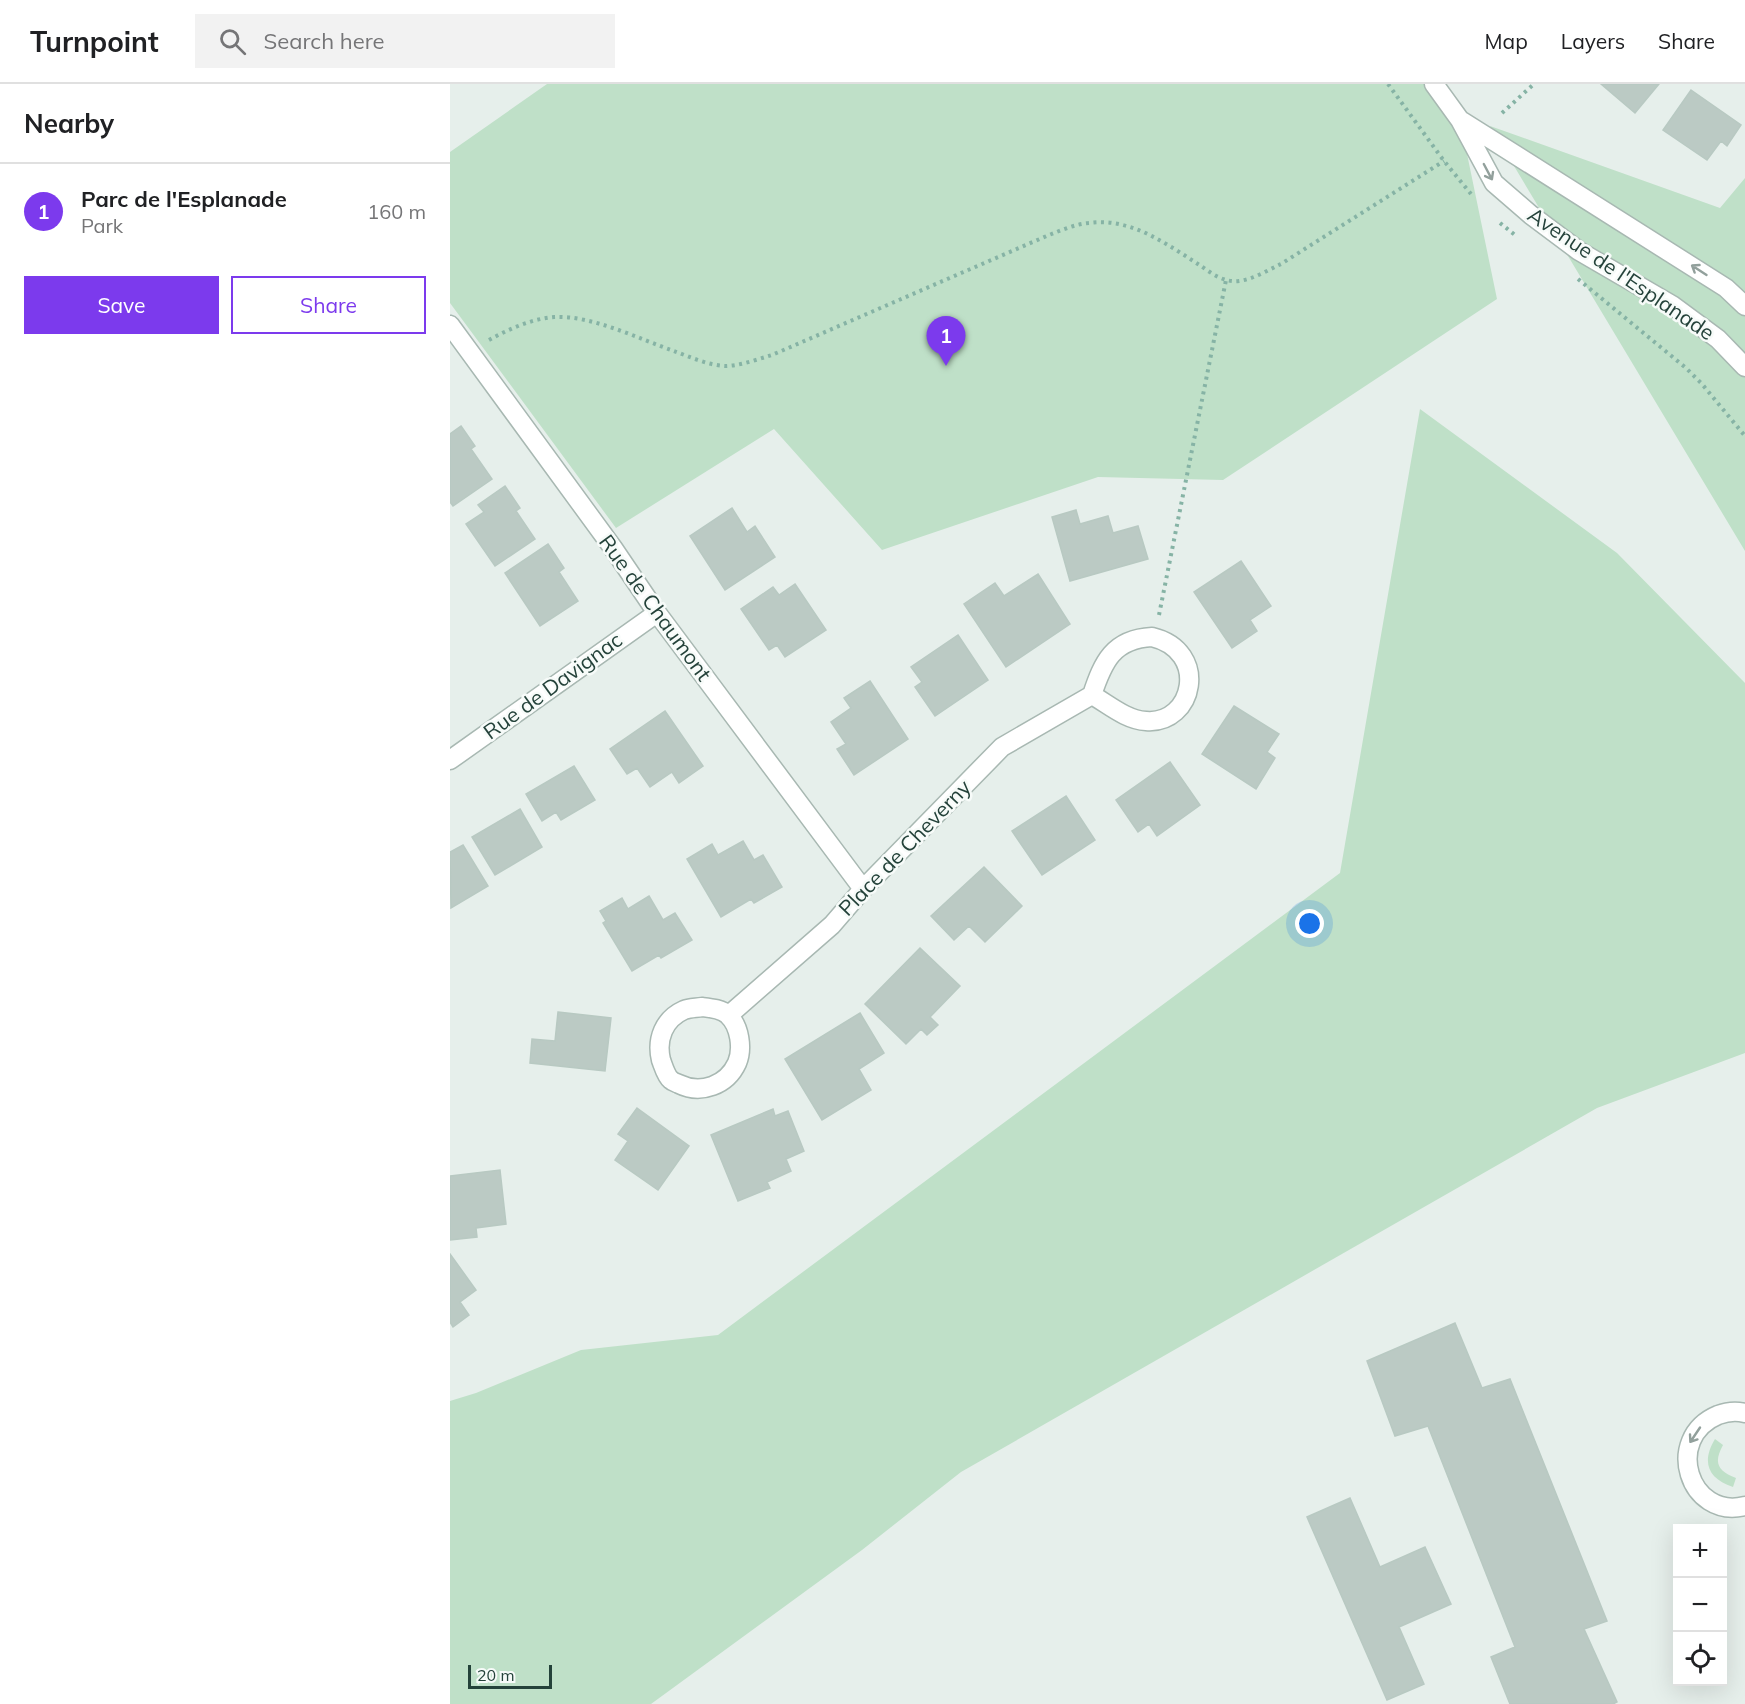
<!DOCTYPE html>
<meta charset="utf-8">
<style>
:root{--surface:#fff;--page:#f2f2f2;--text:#202124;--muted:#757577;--line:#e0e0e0;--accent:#7c3aed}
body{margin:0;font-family:Mulish,sans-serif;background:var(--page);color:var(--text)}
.controls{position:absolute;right:18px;bottom:18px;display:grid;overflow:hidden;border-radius:0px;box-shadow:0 6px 24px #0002}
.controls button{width:54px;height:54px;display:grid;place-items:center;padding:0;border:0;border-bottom:2px solid var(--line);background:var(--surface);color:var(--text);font:30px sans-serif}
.scale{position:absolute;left:18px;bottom:15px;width:84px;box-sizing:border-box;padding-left:6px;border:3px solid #24423a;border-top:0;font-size:16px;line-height:21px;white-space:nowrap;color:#24423a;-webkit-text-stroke:4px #f7fbf9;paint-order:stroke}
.you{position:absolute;left:860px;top:840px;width:21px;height:21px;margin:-15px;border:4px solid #fff;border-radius:50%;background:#1a73e8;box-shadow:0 0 0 9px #1a73e833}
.badge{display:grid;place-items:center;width:39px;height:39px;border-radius:50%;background:var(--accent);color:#fff;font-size:20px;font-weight:700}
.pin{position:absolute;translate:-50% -50px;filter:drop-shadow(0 2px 3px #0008)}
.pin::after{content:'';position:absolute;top:32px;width:21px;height:18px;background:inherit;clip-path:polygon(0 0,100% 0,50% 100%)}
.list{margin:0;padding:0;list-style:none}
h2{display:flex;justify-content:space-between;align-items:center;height:78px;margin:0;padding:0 24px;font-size:26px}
h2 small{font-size:20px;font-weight:400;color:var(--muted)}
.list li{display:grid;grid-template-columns:39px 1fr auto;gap:18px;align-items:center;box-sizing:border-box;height:96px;padding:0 24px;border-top:2px solid var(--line)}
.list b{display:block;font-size:22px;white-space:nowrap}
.list p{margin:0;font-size:20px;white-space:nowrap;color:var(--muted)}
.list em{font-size:20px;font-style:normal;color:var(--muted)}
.actions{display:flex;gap:12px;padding:18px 24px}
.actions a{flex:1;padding:14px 0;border:2px solid var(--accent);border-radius:0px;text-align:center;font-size:21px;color:var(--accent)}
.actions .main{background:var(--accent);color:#fff}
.icon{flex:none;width:33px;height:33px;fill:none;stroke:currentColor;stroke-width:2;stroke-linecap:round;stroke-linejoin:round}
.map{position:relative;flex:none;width:1295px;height:1620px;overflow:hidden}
header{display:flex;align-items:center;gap:36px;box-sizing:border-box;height:84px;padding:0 30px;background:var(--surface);border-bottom:2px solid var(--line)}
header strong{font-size:28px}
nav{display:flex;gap:33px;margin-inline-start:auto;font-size:21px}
.search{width:420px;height:54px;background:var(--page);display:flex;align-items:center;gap:15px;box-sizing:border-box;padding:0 21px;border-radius:0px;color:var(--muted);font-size:22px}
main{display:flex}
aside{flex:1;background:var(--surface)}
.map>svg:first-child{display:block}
.green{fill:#bfe0c8}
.building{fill:#bbcac4;stroke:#b8c9c2;stroke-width:1.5}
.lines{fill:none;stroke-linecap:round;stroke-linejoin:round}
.minor-casing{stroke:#a8b8b2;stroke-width:21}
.path{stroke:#86b3a5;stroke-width:4;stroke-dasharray:3 4.5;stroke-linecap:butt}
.minor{stroke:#fff;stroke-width:18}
.oneway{stroke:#92a09c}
.labels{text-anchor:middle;stroke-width:5;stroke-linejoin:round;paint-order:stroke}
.street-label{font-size:21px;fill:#24423a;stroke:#f7fbf9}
</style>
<header>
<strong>Turnpoint</strong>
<div class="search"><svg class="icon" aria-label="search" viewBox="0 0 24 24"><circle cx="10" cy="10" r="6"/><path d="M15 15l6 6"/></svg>Search here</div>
<nav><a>Map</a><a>Layers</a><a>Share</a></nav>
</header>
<main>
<aside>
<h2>Nearby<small></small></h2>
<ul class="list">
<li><span class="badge">1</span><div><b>Parc de l'Esplanade</b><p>Park</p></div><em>160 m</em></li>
</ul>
<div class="actions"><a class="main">Save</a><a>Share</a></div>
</aside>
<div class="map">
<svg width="1295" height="1620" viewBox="0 0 1295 1620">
<rect width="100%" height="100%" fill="#e6efeb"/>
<!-- green -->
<path class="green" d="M97,0H978L1010,36L1047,215L773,396L648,393L432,466L324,345L166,444L0,219V68Z
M1040,42L1270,124L1295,94V467Z
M970,325L1167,469L1295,599V969L1147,1024L511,1388L412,1466L201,1620H0V1317L26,1309L131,1266L268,1251L890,789Z
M1265,1355L1273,1361C1263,1379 1268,1387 1286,1394L1283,1403C1258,1395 1251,1378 1265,1355Z"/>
<!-- building -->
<path class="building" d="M1151,0H1209L1185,29Z
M1241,6L1291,41L1277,62L1271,57L1257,76L1213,46Z
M11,342L25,362L21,365L42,395L3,422L0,418V350Z
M55,402L70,424L66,427L85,455L45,482L16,440L34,428L28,421Z
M282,424L297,448L305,442L325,473L275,506L240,452Z
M626,426L630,440L658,432L663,449L688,442L698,475L620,497L602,433Z
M98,460L114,484L109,488L128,517L90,542L55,489Z
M791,477L821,522L800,536L807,547L782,564L744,508Z
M588,490L620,540L556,583L514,520L545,499L554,512Z
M345,500L376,546L335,573L327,561L319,566L291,525L323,503L329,511Z
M508,551L538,596L485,632L465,603L472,598L461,583Z
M420,597L458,655L404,691L387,665L396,660L381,638L401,624L394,614Z
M784,622L829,650L817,668L825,674L806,705L752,670Z
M215,627L253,682L229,699L222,688L200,703L187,684L177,690L160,665Z
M720,678L750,721L707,752L699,740L688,748L666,716Z
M124,682L145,716L111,736L106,728L92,737L76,710Z
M616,712L645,756L592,791L562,747Z
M70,725L92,763L45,791L22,753Z
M293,757L304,776L313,771L332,803L304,819L301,815L271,833L237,775L262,760L268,771Z
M13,761L38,802L1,824L0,768Z
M534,783L572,822L535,858L519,842L504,856L481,832Z
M199,812L213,836L225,829L242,856L211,874L209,871L182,887L153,839L156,837L150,827L172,814L178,825Z
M470,864L510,902L480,933L488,941L477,951L471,945L456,960L415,920Z
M108,928L161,934L155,987L80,979L82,955L105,957Z
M410,929L434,969L409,985L421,1006L372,1036L335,975Z
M187,1024L239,1062L208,1106L165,1076L178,1057L168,1050Z
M323,1025L325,1032L338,1027L354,1067L336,1075L341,1087L317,1098L320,1104L288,1117L261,1051Z
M50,1086L56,1140L26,1144L27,1153L0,1156V1092Z
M0,1170L26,1206L10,1218L19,1231L3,1243L0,1238Z
M1005,1239L1032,1304L1060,1295L1157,1537L1134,1545L1167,1618L1163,1620H1060L1041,1573L1065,1563L978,1342L945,1352L917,1277Z
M900,1414L930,1483L975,1463L1001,1520L949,1543L974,1600L937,1616L857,1433Z"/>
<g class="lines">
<defs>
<path id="minor" d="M984,0L1010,36L1044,99L1081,131L1129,167L1222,221L1268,255L1295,283
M1012,37L1276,204L1295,222
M0,241L163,464L207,529L413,805
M702,553C760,567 744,641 696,637C676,636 658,620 642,611C653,578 663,555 702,553Z
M0,676L207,529
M252,923C261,924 272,925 278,931C290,942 293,965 287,979C277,1001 251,1011 229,1000C227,999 223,998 221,996C216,992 213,981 211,976C206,955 214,935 234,926C239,924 246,924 252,923Z
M279,931L382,841L413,805L552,663L642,611
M1295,1329C1287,1327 1276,1328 1268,1331C1213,1354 1239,1436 1295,1422"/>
</defs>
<!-- minor casing -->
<use href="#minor" class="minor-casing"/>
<!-- path -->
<path class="path" d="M938,0L994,77L1021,110
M1052,29L1084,0
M1050,139L1065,151
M1128,195L1236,284L1252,300L1295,352
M39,256C59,245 81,235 104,233C142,231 189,255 224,267C240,273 260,282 277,282C293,281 308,275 322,271L599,151C612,146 625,140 639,139C681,133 718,161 751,182C762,190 775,199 789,197C804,195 818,186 831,180L994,77
M709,531L776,196"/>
<!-- minor -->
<use href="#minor" class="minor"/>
</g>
<!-- one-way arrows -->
<defs><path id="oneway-shaft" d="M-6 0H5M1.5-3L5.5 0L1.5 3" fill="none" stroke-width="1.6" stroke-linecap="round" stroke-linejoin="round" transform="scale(1.5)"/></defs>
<g class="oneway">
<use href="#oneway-shaft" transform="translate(1038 88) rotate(62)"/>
<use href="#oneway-shaft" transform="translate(1249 186) rotate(-147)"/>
<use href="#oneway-shaft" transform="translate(1245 1351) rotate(124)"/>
</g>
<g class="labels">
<!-- street labels -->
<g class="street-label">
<text transform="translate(1171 190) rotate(34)" y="7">Avenue de l'Esplanade</text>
<text transform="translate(205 524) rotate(54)" y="7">Rue de Chaumont</text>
<text transform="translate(103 602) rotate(-36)" y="7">Rue de Davignac</text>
<text transform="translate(455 764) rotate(-46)" y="7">Place de Cheverny</text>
</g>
</g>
</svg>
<div class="controls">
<button>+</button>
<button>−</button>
<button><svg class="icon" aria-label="locate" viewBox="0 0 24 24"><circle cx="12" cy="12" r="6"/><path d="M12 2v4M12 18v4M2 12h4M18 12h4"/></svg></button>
</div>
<div class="scale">20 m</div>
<div class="you"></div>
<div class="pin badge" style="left:496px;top:282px">1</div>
</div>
</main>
